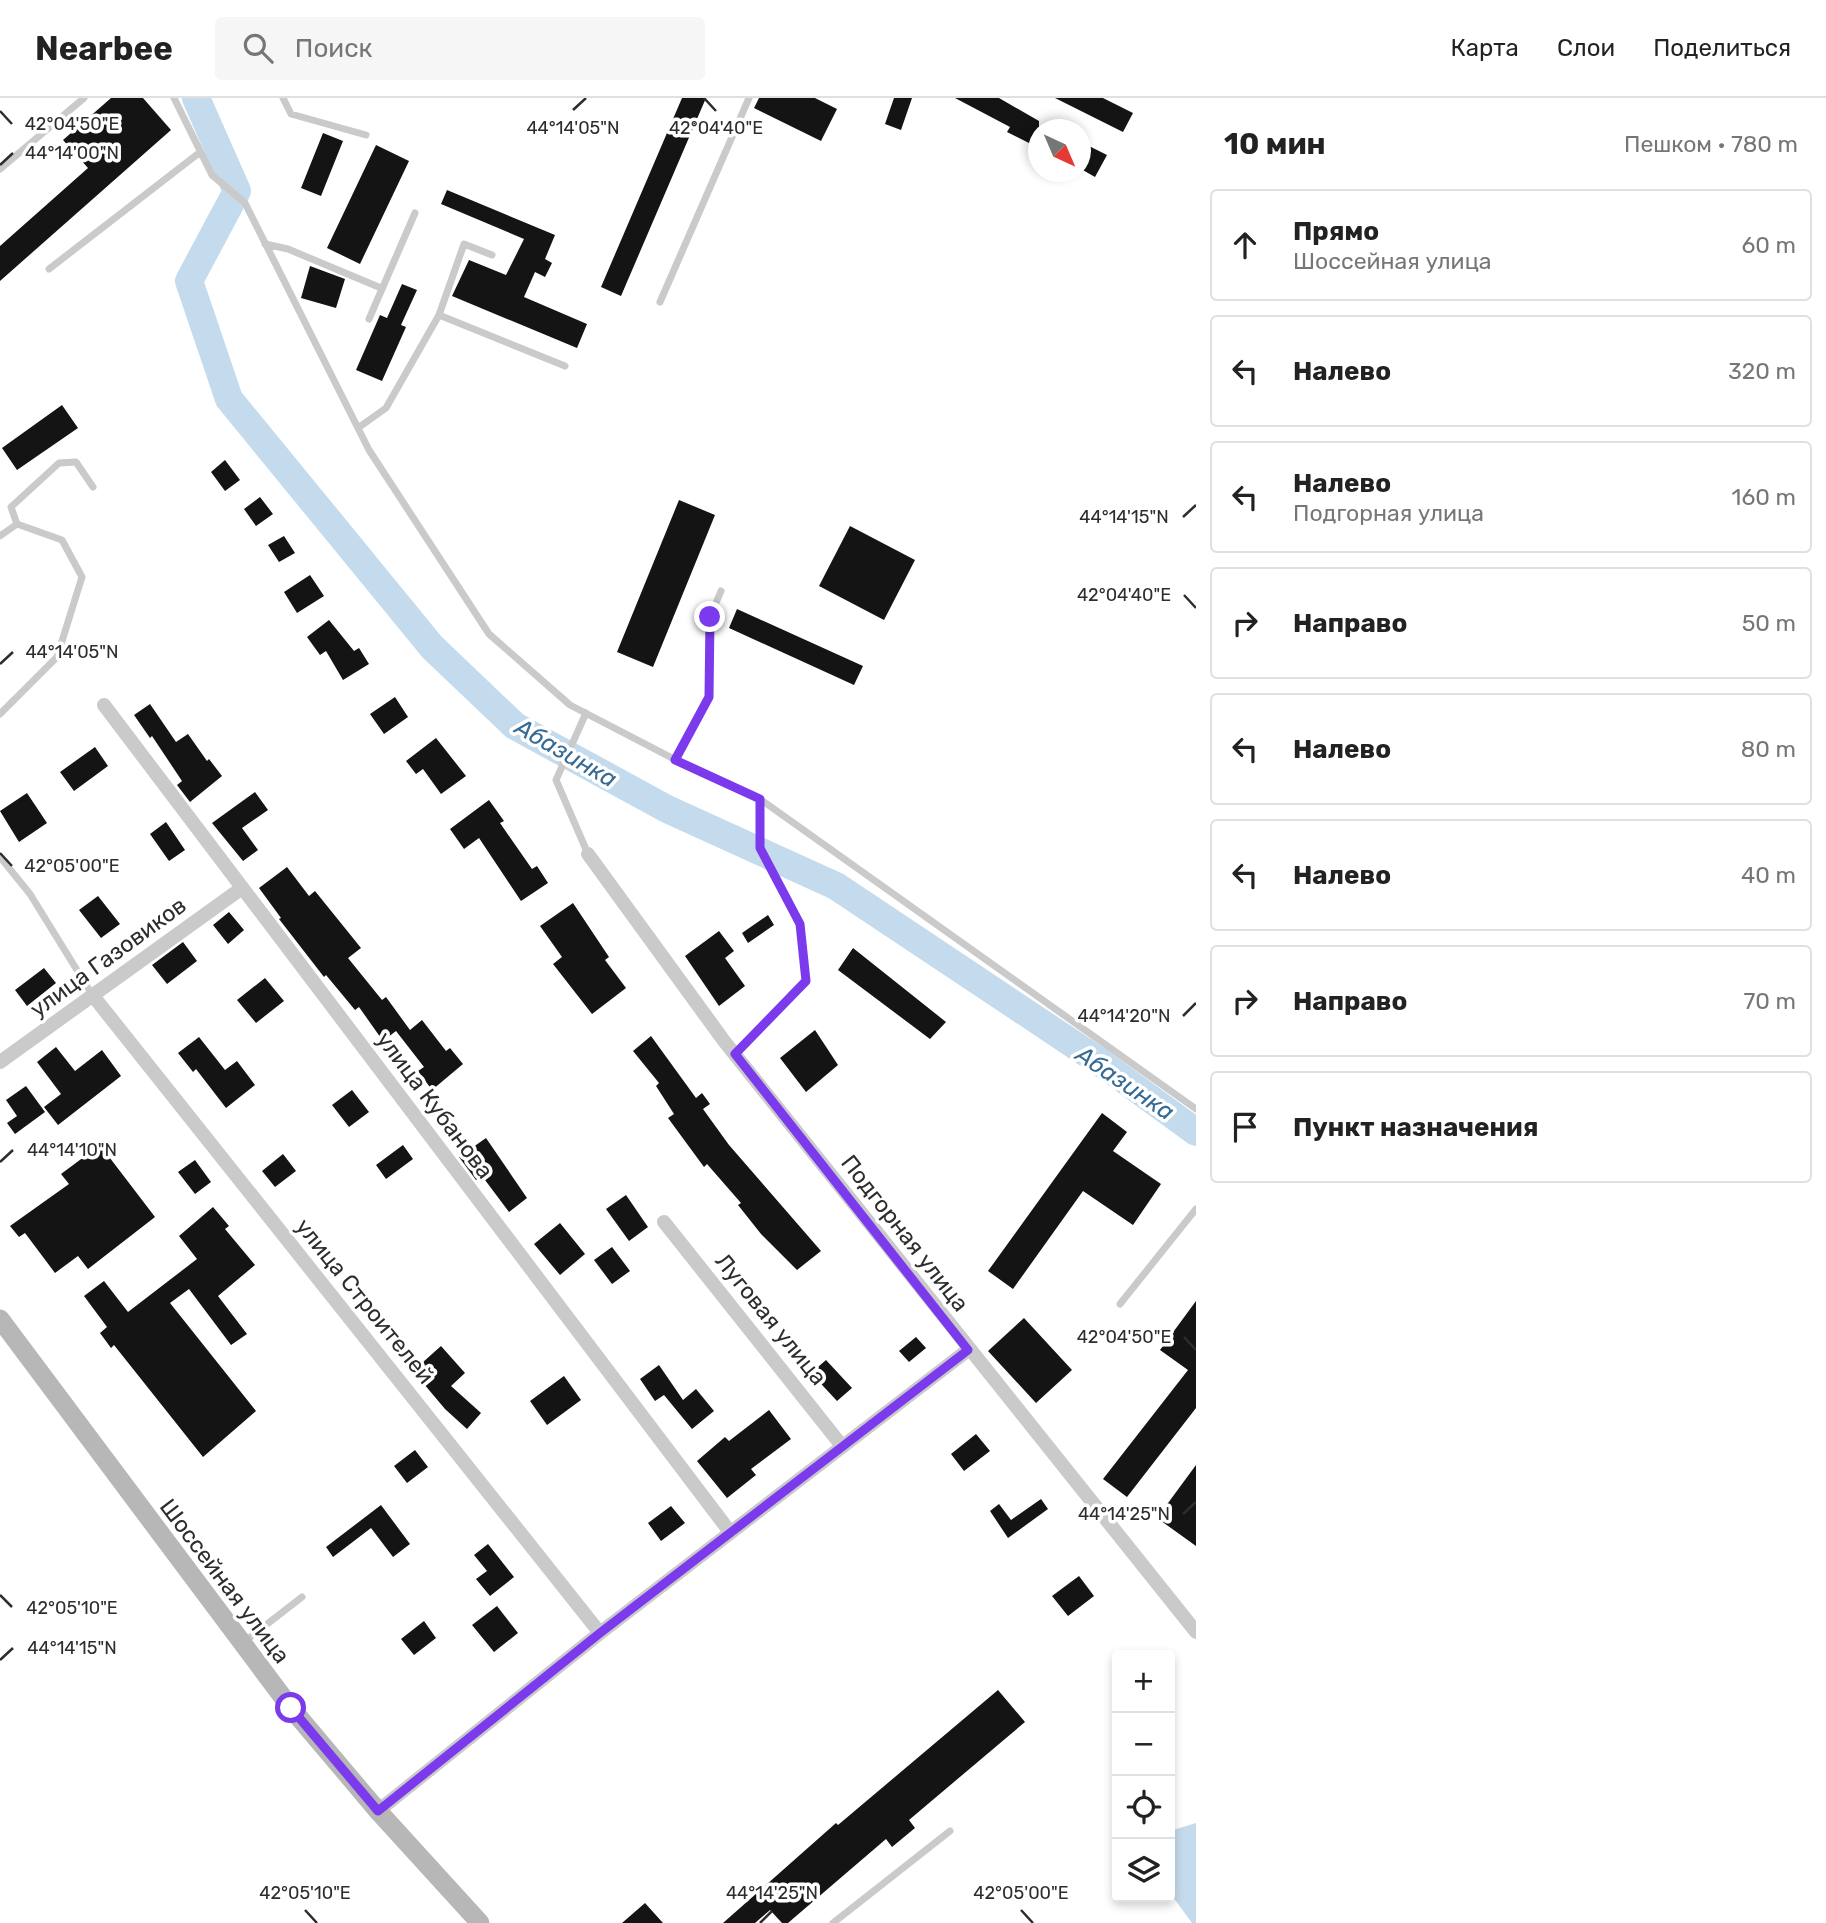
<!DOCTYPE html>
<html lang="ru">
<meta charset="utf-8">
<style>
:root{--surface:#fff;--page:#f6f6f6;--text:#222;--muted:#767676;--line:#e0e0e0}
body{margin:0;font-family:Rubik,sans-serif;background:var(--page);color:var(--text)}
.controls{position:absolute;right:21px;bottom:21px;display:grid;overflow:hidden;border-radius:7px;box-shadow:0 4px 10px #0003}
.controls button{width:63px;height:63px;display:grid;place-items:center;padding:0;border:0;border-bottom:2px solid var(--line);background:var(--surface);color:var(--text);font:35px sans-serif}
.compass{position:absolute;left:1028px;top:21px;width:63px;height:63px;border-radius:50%;background:var(--surface);box-shadow:0 4px 10px #0003;rotate:136deg}
.stop{position:absolute;width:21px;height:21px;margin:-16px;border:5px solid #7c3aed;border-radius:50%;background:#fff}
.stop.end{background:#7c3aed;border-color:#fff;box-shadow:0 2px 7px #0008}
.list{margin:0;padding:0;list-style:none}
h2{display:flex;justify-content:space-between;align-items:center;height:91px;margin:0;padding:0 28px;font-size:30px}
h2 small{font-size:23px;font-weight:400;color:var(--muted)}
.list li{display:grid;grid-template-columns:46px 1fr auto;gap:21px;align-items:center;box-sizing:border-box;height:112px;margin:0 14px 14px;padding:0 14px;border:2px solid var(--line);border-radius:7px}
.list b{display:block;font-size:26px;white-space:nowrap}
.list p{margin:0;font-size:23px;white-space:nowrap;color:var(--muted)}
.list em{font-size:23px;font-style:normal;color:var(--muted)}
.icon{flex:none;width:38px;height:38px;fill:none;stroke:currentColor;stroke-width:2;stroke-linecap:round;stroke-linejoin:round}
.map{position:relative;flex:none;width:1196px;height:1825px;overflow:hidden}
header{display:flex;align-items:center;gap:42px;box-sizing:border-box;height:98px;padding:0 35px;background:var(--surface);border-bottom:2px solid var(--line)}
header strong{font-size:33px}
nav{display:flex;gap:38px;margin-inline-start:auto;font-size:24px}
.search{width:490px;height:63px;background:var(--page);display:flex;align-items:center;gap:18px;box-sizing:border-box;padding:0 24px;border-radius:7px;color:var(--muted);font-size:26px}
main{display:flex}
aside{flex:1;background:var(--surface)}
.map>svg:first-child{display:block}
.water{fill:#c4dbed}
.lines{fill:none;stroke-linecap:round;stroke-linejoin:round}
.river{stroke:#c4dbed;stroke-width:28}
.building{fill:#141414}
.service{stroke:#cacaca;stroke-width:7}
.minor{stroke:#cacaca;stroke-width:14}
.secondary{stroke:#b7b7b7;stroke-width:19}
.route{stroke:#7c3aed;stroke-width:9}
.ticks{fill:none;stroke:#2d2d2d;stroke-width:2.5}
.labels{text-anchor:middle;stroke-width:7;stroke-linejoin:round;paint-order:stroke}
.street-label{font-size:23px;fill:#2d2d2d;stroke:#fff}
.water-label{font-size:24px;font-style:italic;fill:#376b93;stroke:#fff}
.ticks-label{font-size:18px;text-anchor:middle;fill:#2d2d2d;stroke:#fff;stroke-width:7;stroke-linejoin:round;paint-order:stroke}
</style>
<header>
<strong>Nearbee</strong>
<div class="search"><svg class="icon" aria-label="search" viewBox="0 0 24 24"><circle cx="10" cy="10" r="6"/><path d="M15 15l6 6"/></svg>Поиск</div>
<nav><a>Карта</a><a>Слои</a><a>Поделиться</a></nav>
</header>
<main>
<div class="map">
<svg width="1196" height="1825" viewBox="0 0 1196 1825">
<rect width="100%" height="100%" fill="#fff"/>
<!-- water -->
<path class="water" d="M1196,1725V1825H1192L1170,1795V1733Z"/>
<g class="lines">
<!-- river -->
<path class="river" d="M196,0L237,93L189,183L229,301L432,549L515,628L667,711L836,788L1100,964L1196,1034"/>
</g>
<!-- building -->
<path class="building" d="M111,0H143L171,32L0,183V148L88,70L63,42Z
M682,0H706L621,198L601,189Z
M759,0H815L837,11L821,43L754,10Z
M894,0H912L901,32L885,26Z
M955,0H999L1039,23V50L1007,34L1010,29Z
M1055,0H1103L1133,15L1123,34Z
M323,35L343,43L321,98L301,90Z
M1081,44L1107,57L1095,79L1081,71Z
M376,47L409,63L360,166L327,150Z
M447,92L555,137L545,161L552,165L545,179L535,174L524,199L587,226L577,250L452,198L469,162L506,177L524,141L441,106Z
M310,168L345,181L336,210L301,200Z
M402,186L417,192L401,227L406,229L382,283L356,272L380,217L387,220Z
M62,307L78,330L17,372L2,350Z
M225,362L240,382L225,393L211,374Z
M260,399L273,416L256,428L244,411Z
M679,402L715,417L653,569L617,554Z
M850,428L915,462L884,522L819,488Z
M284,438L295,455L279,464L268,447Z
M310,477L324,498L297,515L284,494Z
M737,511L863,568L854,587L729,530Z
M329,522L354,553L359,550L369,566L343,582L326,553L320,557L307,539Z
M395,599L408,619L384,636L370,616Z
M150,606L176,644L188,636L207,663L209,661L222,678L190,704L177,687L182,683L152,638L150,640L134,617Z
M436,640L466,678L441,696L423,671L416,676L406,663Z
M95,649L108,668L74,693L60,674Z
M255,694L268,712L242,730L258,752L243,763L212,725Z
M27,695L47,725L19,744L0,713Z
M489,702L504,723L500,725L532,771L537,768L548,785L521,803L479,740L464,751L450,731Z
M166,724L185,752L169,763L150,736Z
M287,769L309,798L315,793L361,850L348,860L382,902L386,899L410,932L422,922L446,953L450,950L463,966L432,992L418,973L424,969L396,933L383,943L359,909L355,912L326,877L324,879L279,821L281,820L259,790Z
M98,798L120,826L101,840L79,812Z
M573,805L609,859L605,862L626,890L592,916L553,866L562,859L540,828Z
M229,814L244,832L228,846L213,827Z
M768,817L774,827L748,845L742,835Z
M719,833L734,853L725,860L745,888L719,908L685,858Z
M183,844L197,863L167,886L152,867Z
M853,850L946,924L930,941L838,872Z
M44,870L56,885L27,908L15,892Z
M265,880L284,903L256,925L237,902Z
M815,932L838,967L806,994L780,960Z
M651,938L696,1000L702,995L710,1006L703,1011L729,1047L821,1153L797,1172L761,1136L738,1107L741,1105L707,1066L704,1069L668,1020L674,1016L656,988L659,985L633,953Z
M199,939L225,972L237,963L255,987L226,1010L196,971L193,974L178,955Z
M56,949L75,973L102,952L121,978L58,1027L44,1009L61,996L37,964Z
M26,988L45,1014L15,1036L7,1025L17,1018L6,1002Z
M352,992L369,1014L349,1029L332,1007Z
M1102,1015L1127,1034L1113,1053L1161,1086L1133,1127L1083,1093L1013,1191L988,1173Z
M486,1040L527,1100L509,1114L482,1078L476,1082L459,1059Z
M100,1047L155,1119L88,1171L78,1158L55,1175L25,1135L19,1139L10,1128L69,1086L61,1076Z
M403,1047L413,1061L386,1081L376,1067Z
M283,1056L296,1073L275,1089L262,1073Z
M195,1062L211,1084L195,1096L178,1074Z
M626,1097L648,1129L629,1143L606,1111Z
M213,1109L229,1128L225,1131L255,1167L218,1198L247,1236L231,1247L189,1191L170,1205L256,1313L203,1359L114,1247L111,1250L100,1235L107,1229L84,1198L104,1183L128,1214L197,1161L179,1138Z
M560,1125L585,1156L560,1177L534,1146Z
M612,1149L630,1173L612,1186L594,1162Z
M1196,1203V1310L1127,1399L1103,1381L1188,1272L1160,1252Z
M1024,1220L1072,1272L1036,1305L988,1253Z
M916,1239L926,1250L909,1264L899,1253Z
M441,1248L465,1275L451,1288L481,1315L467,1331L445,1311L413,1273Z
M826,1262L852,1290L837,1303L811,1275Z
M659,1267L683,1302L696,1291L714,1313L692,1331L664,1297L655,1303L640,1281Z
M564,1278L581,1302L547,1327L530,1303Z
M769,1312L791,1341L751,1371L756,1377L727,1400L697,1363L725,1339L729,1343Z
M976,1336L990,1353L964,1373L951,1356Z
M415,1352L428,1369L407,1385L394,1368Z
M1196,1367V1448L1157,1420Z
M1041,1401L1048,1411L1008,1440L990,1413L999,1406L1011,1422Z
M381,1407L410,1446L393,1459L371,1430L333,1459L326,1449Z
M671,1408L685,1425L661,1443L648,1425Z
M488,1446L514,1479L490,1498L476,1481L487,1473L474,1457Z
M1079,1478L1094,1498L1068,1518L1052,1498Z
M497,1508L518,1535L494,1554L472,1527Z
M424,1523L436,1540L414,1557L401,1541Z
M998,1592L1025,1624L909,1722L915,1730L892,1749L886,1741L788,1825H782L770,1812L755,1825H723L836,1725L838,1727Z
M645,1805L663,1825H622Z"/>
<g class="lines">
<!-- service -->
<path class="service" d="M174,0L212,77L245,105L369,352L489,536L570,607L701,675L760,701V750L800,826L806,883L735,956
M283,0L291,16L366,37
M0,71L84,0
M265,146L288,151L381,190
M49,171L199,55
M660,204L749,0
M439,217L565,268
M369,221L415,115
M358,330L386,310L439,217L464,146L492,157
M17,426L11,409L59,365L76,364L93,389
M0,438L17,426
M586,615L556,682L588,756
M0,616L57,559L82,479L62,442L17,426
M675,661L709,599L710,519L721,493
M760,701L1196,1011
M0,759L30,796L93,898
M1120,1206L1196,1111
M244,1544L302,1499
M833,1825L950,1733"/>
<!-- minor -->
<path class="minor" d="M104,607L730,1434
M588,756L724,943L1196,1534
M94,899L600,1535
M0,964L242,790
M664,1124L842,1348
M378,1713L600,1535L968,1252"/>
<!-- secondary -->
<path class="secondary" d="M0,1221L291,1610L378,1713L480,1825"/>
</g>
<g class="lines">
<!-- route -->
<path class="route" d="M291,1610L378,1713L600,1535L968,1252L735,956L806,883L800,826L760,750V701L675,662L709,599L710,519"/>
</g>
<!-- ticks -->
<path class="ticks" d="M704,0L716,13M573,12L586,0M0,13L12,26M0,67L13,55M1183,419L1196,407M1184,497L1196,510M0,566L13,554M0,755L12,768M1183,918L1196,905M0,1064L13,1052M1184,1239L1196,1252M1183,1416L1196,1404M0,1497L12,1509M0,1562L13,1550M305,1812L317,1825M1021,1812L1033,1825M760,1825L772,1813"/>
<g class="labels">
<!-- street labels -->
<g class="street-label">
<text transform="translate(108 859) rotate(-36)" y="8">улица Газовиков</text>
<text transform="translate(435 1007) rotate(53)" y="8">улица Кубанова</text>
<text transform="translate(905 1135) rotate(52)" y="8">Подгорная улица</text>
<text transform="translate(365 1203) rotate(51)" y="8">улица Строителей</text>
<text transform="translate(771 1221) rotate(51)" y="8">Луговая улица</text>
<text transform="translate(225 1483) rotate(53)" y="8">Шоссейная улица</text>
</g>
<!-- water labels -->
<g class="water-label">
<text transform="translate(566 655) rotate(30)" y="8">Абазинка</text>
<text transform="translate(1125 985) rotate(34)" y="8">Абазинка</text>
</g>
</g>
<g class="ticks-label">
<text x="72" y="32">42°04'50"E</text>
<text x="573" y="36">44°14'05"N</text>
<text x="716" y="36">42°04'40"E</text>
<text x="72" y="61">44°14'00"N</text>
<text x="1124" y="425">44°14'15"N</text>
<text x="1124" y="503">42°04'40"E</text>
<text x="72" y="560">44°14'05"N</text>
<text x="72" y="774">42°05'00"E</text>
<text x="1124" y="924">44°14'20"N</text>
<text x="72" y="1058">44°14'10"N</text>
<text x="1124" y="1245">42°04'50"E</text>
<text x="1124" y="1422">44°14'25"N</text>
<text x="72" y="1516">42°05'10"E</text>
<text x="72" y="1556">44°14'15"N</text>
<text x="305" y="1801">42°05'10"E</text>
<text x="1021" y="1801">42°05'00"E</text>
<text x="772" y="1801">44°14'25"N</text>
</g>
</svg>
<div class="controls">
<button>+</button>
<button>−</button>
<button><svg class="icon" aria-label="locate" viewBox="0 0 24 24"><circle cx="12" cy="12" r="6"/><path d="M12 2v4M12 18v4M2 12h4M18 12h4"/></svg></button>
<button><svg class="icon" aria-label="layers" viewBox="0 0 24 24"><path d="M12 4l9 5-9 5-9-5zM3 14l9 5 9-5"/></svg></button>
</div>
<svg class="compass" viewBox="-18 -18 36 36"><path d="M0-13l5 13h-10z" fill="#e53935"/><path d="M0 13l5-13h-10z" fill="#767676"/></svg>
<div class="stop" style="left:291px;top:1610px"></div>
<div class="stop end" style="left:710px;top:519px"></div>
</div>
<aside>
<h2>10 мин<small>Пешком · 780 m</small></h2>
<ul class="list">
<li><svg class="icon" aria-label="ahead" viewBox="0 0 24 24"><path d="M12 20V5M6 11l6-6 6 6"/></svg><div><b>Прямо</b><p>Шоссейная улица</p></div><em>60 m</em></li>
<li><svg class="icon" aria-label="left" viewBox="0 0 24 24"><path d="M17 20v-9H6M10 6l-5 5 5 5"/></svg><div><b>Налево</b></div><em>320 m</em></li>
<li><svg class="icon" aria-label="left" viewBox="0 0 24 24"><path d="M17 20v-9H6M10 6l-5 5 5 5"/></svg><div><b>Налево</b><p>Подгорная улица</p></div><em>160 m</em></li>
<li><svg class="icon" aria-label="right" viewBox="0 0 24 24"><path d="M7 20v-9h11M14 6l5 5-5 5"/></svg><div><b>Направо</b></div><em>50 m</em></li>
<li><svg class="icon" aria-label="left" viewBox="0 0 24 24"><path d="M17 20v-9H6M10 6l-5 5 5 5"/></svg><div><b>Налево</b></div><em>80 m</em></li>
<li><svg class="icon" aria-label="left" viewBox="0 0 24 24"><path d="M17 20v-9H6M10 6l-5 5 5 5"/></svg><div><b>Налево</b></div><em>40 m</em></li>
<li><svg class="icon" aria-label="right" viewBox="0 0 24 24"><path d="M7 20v-9h11M14 6l5 5-5 5"/></svg><div><b>Направо</b></div><em>70 m</em></li>
<li><svg class="icon" aria-label="arrive" viewBox="0 0 24 24"><path d="M6 21V4h12l-3 4 3 4H6"/></svg><div><b>Пункт назначения</b></div></li>
</ul>
</aside>
</main>
